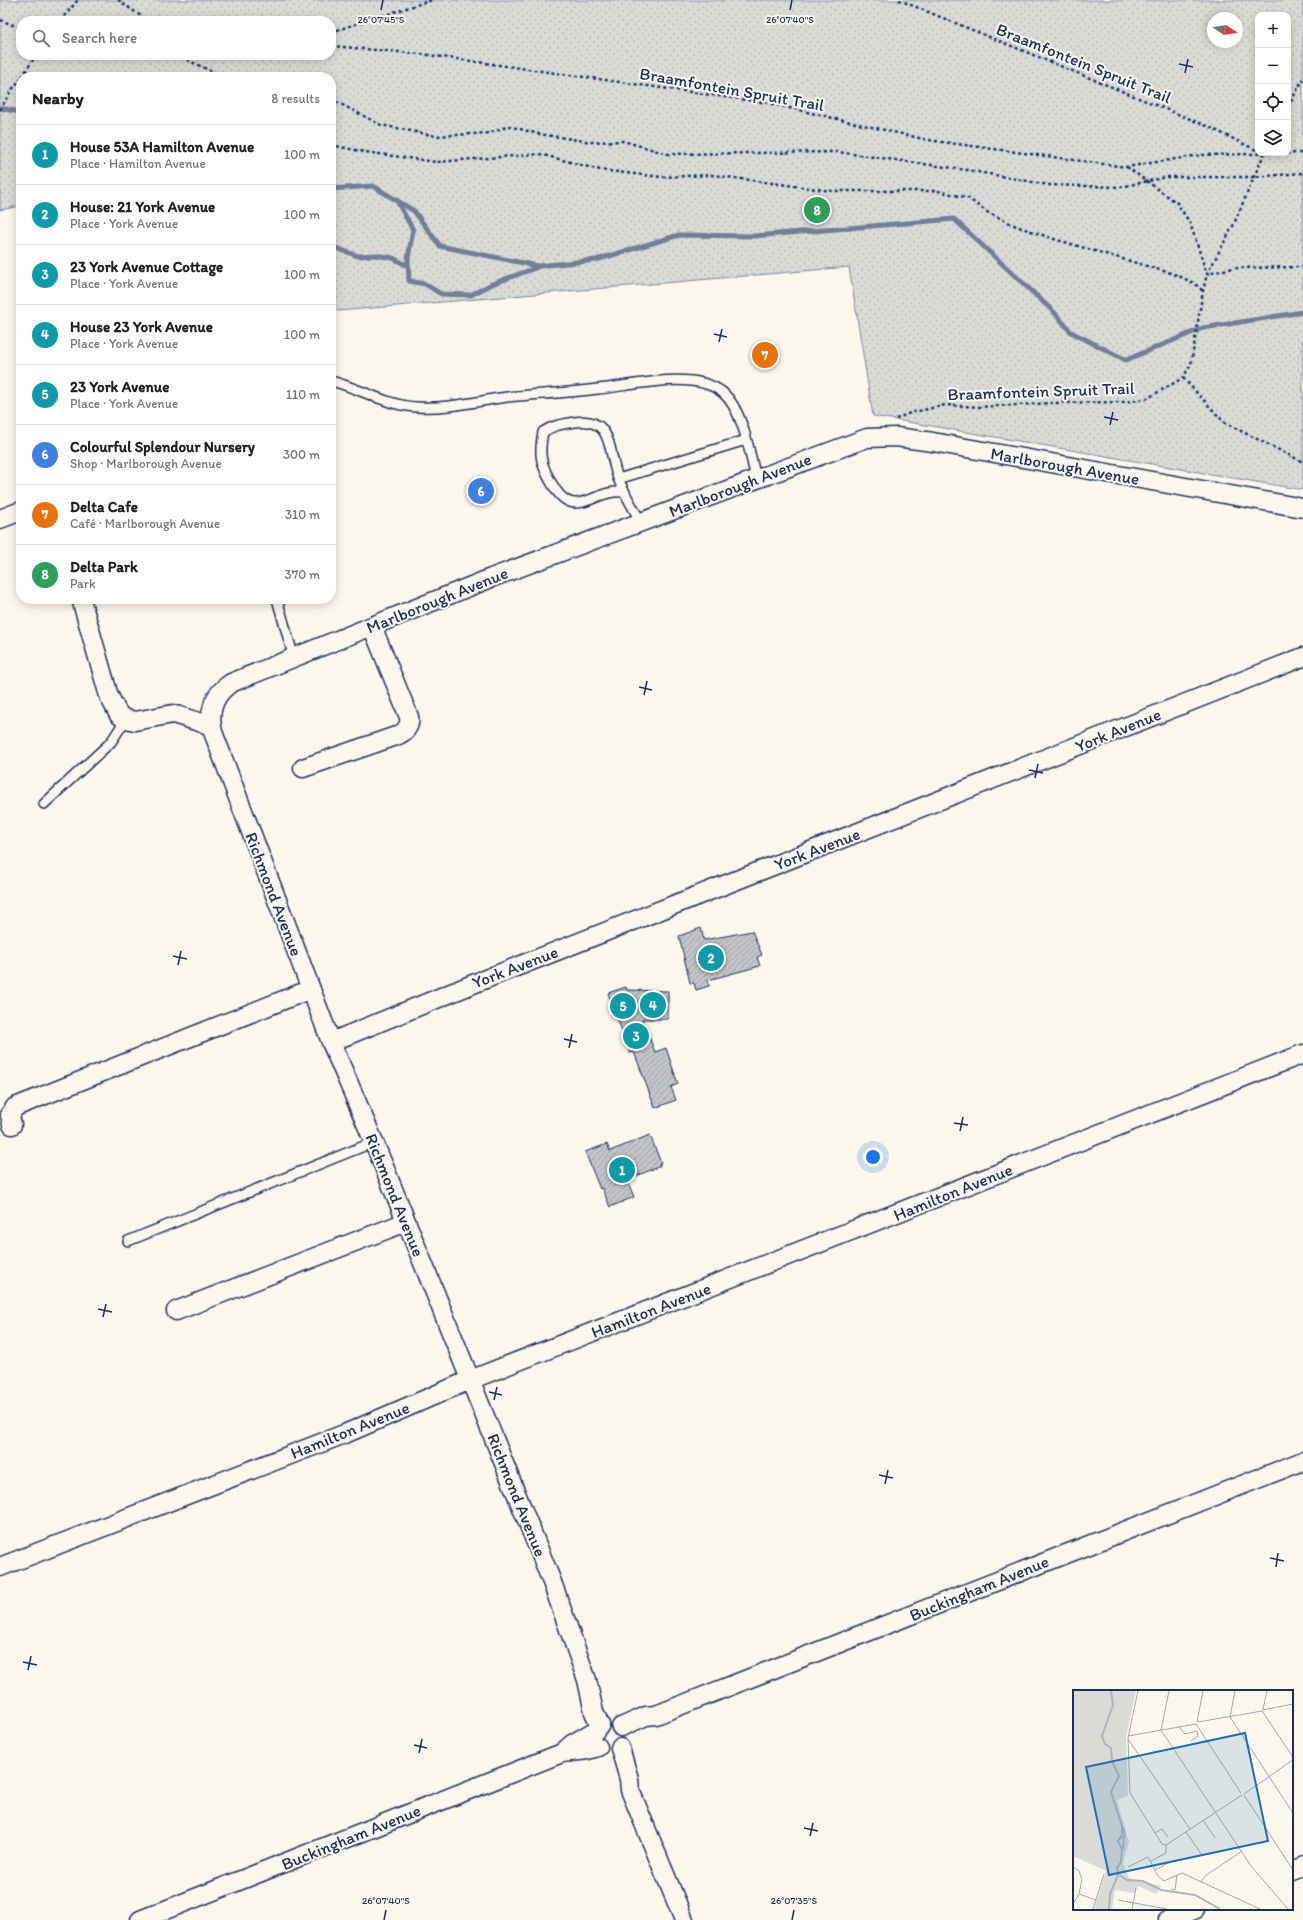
<!DOCTYPE html>
<meta charset="utf-8">
<style>
:root{--surface:#fff;--page:#f6f6f6;--text:#202124;--muted:#757577;--line:#e0e0e0;--accent:#111827}
body{margin:0;font-family:Itim,sans-serif;background:var(--page);color:var(--text)}
.controls{position:absolute;right:12px;top:12px;display:grid;overflow:hidden;border-radius:8px;box-shadow:0 2px 10px #0003}
.controls button{width:36px;height:36px;display:grid;place-items:center;padding:0;border:0;border-bottom:1px solid var(--line);background:var(--surface);color:var(--text);font:20px sans-serif}
.compass{position:absolute;left:1207px;top:12px;width:36px;height:36px;border-radius:50%;background:var(--surface);box-shadow:0 2px 10px #0003;rotate:102deg}
.you{position:absolute;left:873px;top:1157px;width:14px;height:14px;margin:-10px;border:3px solid #fff;border-radius:50%;background:#1a73e8;box-shadow:0 0 0 6px #1a73e833}
.badge{display:grid;place-items:center;width:26px;height:26px;border-radius:50%;background:var(--accent);color:#fff;font-size:13px;font-weight:700}
.pin{position:absolute;translate:-50% -50%;border:2px solid #fff;box-shadow:0 1px 4px #0006}
.list{margin:0;padding:0;list-style:none}
h2{display:flex;justify-content:space-between;align-items:center;height:52px;margin:0;padding:0 16px;font-size:17px}
h2 small{font-size:13px;font-weight:400;color:var(--muted)}
.list li{display:grid;grid-template-columns:26px 1fr auto;gap:12px;align-items:center;box-sizing:border-box;height:60px;padding:0 16px;border-top:1px solid var(--line)}
.list b{display:block;font-size:15px;white-space:nowrap}
.list p{margin:0;font-size:13px;white-space:nowrap;color:var(--muted)}
.list em{font-size:13px;font-style:normal;color:var(--muted)}
.icon{flex:none;width:22px;height:22px;fill:none;stroke:currentColor;stroke-width:2;stroke-linecap:round;stroke-linejoin:round}
.map{position:relative;flex:none;width:1303px;height:1920px;overflow:hidden}
.search{position:absolute;background:var(--surface);box-shadow:0 2px 10px #0003;left:16px;top:16px;width:320px;height:44px;display:flex;align-items:center;gap:10px;box-sizing:border-box;padding:0 14px;border-radius:16px;color:var(--muted);font-size:15px}
.panel{position:absolute;background:var(--surface);box-shadow:0 2px 10px #0003;left:16px;top:72px;width:320px;height:532px;border-radius:16px}
.map>svg:first-child{display:block}
.green{fill:url(#green-dots);stroke:#7a849a;fill-rule:evenodd}
.lines{fill:none;stroke-linecap:round;stroke-linejoin:round}
.stream{stroke:#747e96;stroke-width:5}
.building{fill:url(#building-hatch);stroke:#1b2f5e}
.lane-casing{stroke:#1b2f5e;stroke-width:12}
.street-casing{stroke:#1b2f5e;stroke-width:21}
.path{stroke:#1b2f5e;stroke-width:2.5;stroke-dasharray:3 3;stroke-linecap:butt}
.lane{stroke:#fbf7ec;stroke-width:9}
.street{stroke:#fbf7ec;stroke-width:18}
.ticks{fill:none;stroke:#1b2f5e;stroke-width:1.5}
.labels{text-anchor:middle;stroke-width:4;stroke-linejoin:round;paint-order:stroke}
.street-label{font-size:17px;fill:#1b2f5e;stroke:#fbf7ec}
.inset-river{fill:none;stroke:#afb3bb;stroke-width:2}
.inset-road{fill:none;stroke:#a1a7b3;stroke-width:1}
.view{fill:#1f6fb2;fill-opacity:0.15;stroke:#1f6fb2;stroke-width:2}
.inset-edge{fill:none;stroke:#1b2f5e;stroke-width:2}
.ticks-label{font-size:10px;text-anchor:middle;fill:#1b2f5e;stroke:#fbf7ec;stroke-width:4;stroke-linejoin:round;paint-order:stroke}
</style>
<div class="map">
<svg width="1303" height="1920" viewBox="0 0 1303 1920">
<defs>
<pattern id="green-dots" width="8" height="8" patternUnits="userSpaceOnUse"><rect width="8" height="8" fill="#dadad7"/><path d="M2 2h.1M6 6h.1" fill="none" stroke="#babbbb" stroke-width="1.8" stroke-linecap="round"/></pattern>
<pattern id="building-hatch" width="6" height="6" patternUnits="userSpaceOnUse"><rect width="6" height="6" fill="#c3c5c9"/><path d="M-1 1l2-2M0 6l6-6M5 7l2-2" fill="none" stroke="#9ea0a6"/></pattern>
</defs>
<rect width="100%" height="100%" fill="#fbf7ec"/>
<filter id="ink" filterUnits="userSpaceOnUse"><feTurbulence type="fractalNoise" baseFrequency=".025" numOctaves="2"/><feDisplacementMap in="SourceGraphic" scale="8" xChannelSelector="R" yChannelSelector="G"/><feConvolveMatrix kernelMatrix="1 2 1 2 8 2 1 2 1" color-interpolation-filters="sRGB"/></filter>
<g filter="url(#ink)">
<!-- green -->
<path class="green" d="M0,0H1303V490L873,416L849,267L338,311L331,308V77H21V206L0,210ZM1258,15H1288V153H1258ZM1213,18H1237V42H1213ZM21,21H331V55H21Z"/>
<g class="lines">
<!-- stream -->
<path class="stream" d="M0,108L20,112L21,110
M331,189L373,186L414,211L440,246L538,266L596,260L679,235L754,236L954,219L1054,312L1071,332L1126,360L1203,328L1303,312
M397,201L413,230L408,258L409,281L425,284L441,294L471,295L492,284L538,267
M331,246L358,256L375,255L393,258L408,266"/>
</g>
<!-- building -->
<path class="building" d="M701,928L704,940L752,931L762,955L757,957L760,966L708,980L709,986L696,990L694,983H690L679,936Z
M626,987L627,990L668,991V1019H642L655,1052L666,1048L678,1084L671,1087L676,1100L655,1108L634,1052L630,1053L608,993Z
M650,1135L661,1163L659,1164L660,1166L627,1180L634,1197L610,1207L602,1188L600,1189L585,1152L607,1144L610,1151Z"/>
<g class="lines">
<defs>
<path id="lane" d="M331,381C360,388 387,406 417,407C447,409 477,401 507,397C537,394 567,393 598,389C631,386 694,369 722,392C743,409 750,454 756,479
M618,479L746,440
M625,492C592,488 574,525 551,482C540,463 539,453 543,432C553,425 563,424 575,422C614,416 608,453 618,478C624,493 633,508 641,522
M277,599L294,658
M44,804L111,742L126,719
M128,1241L374,1142"/>
<path id="street" d="M0,519L21,511
M81,599L109,696L119,715L126,719L135,721L173,714L212,726
M303,768L396,736C404,733 411,727 409,717L372,626
M331,1042L473,984L1303,657
M12,1125L10,1115L15,1107L311,989
M176,1311L406,1222
M0,1567L347,1433L470,1380L1303,1054
M600,1725L594,1712L587,1680L552,1582L374,1142L331,1042L213,732C208,712 213,695 231,683L491,578L867,438L896,437L933,442L1303,508
M621,1727L646,1716L656,1715L1303,1461
M620,1748L629,1779L630,1790L684,1920
M562,1753L572,1744L596,1730
M1292,1871L1303,1867
M140,1920L562,1753L588,1750L598,1747
M1168,1920L1196,1909"/>
</defs>
<!-- lane casing -->
<use href="#lane" class="lane-casing"/>
<!-- street casing -->
<use href="#street" class="street-casing"/>
<!-- path -->
<path class="path" d="M118,0L148,21
M899,0L1207,126L1258,151
M0,20L21,28
M60,21L78,0
M136,21L147,19L156,21
M331,32L432,0
M331,46L421,54L768,103L928,140L1126,167L1200,155L1303,153
M176,55L216,73L236,77
M23,76L34,77
M22,77L36,55
M331,99L381,125L436,136L489,133L509,126L539,134L591,142L623,141L668,154L838,152L967,170L1049,185L1121,187L1167,177H1254L1303,173
M1288,107L1303,79
M0,110L11,91L21,78
M331,145L365,152L436,162L540,154L600,170L661,177L712,175L832,191H938L968,198L987,212L1016,226L1054,239L1174,274L1194,283L1203,291
M1127,167L1177,203L1190,223L1207,274L1233,268L1303,267
M1183,378L1225,423L1303,462
M896,419L910,413L945,405L980,407L1052,403L1124,402L1146,399L1183,378L1191,364L1203,291L1207,274L1233,226L1264,154"/>
<!-- lane -->
<use href="#lane" class="lane"/>
<!-- street -->
<use href="#street" class="street"/>
</g>
</g>
<!-- ticks -->
<path class="ticks" d="M381,10L383,0M790,10L792,0M1179,64L1193,67M1185,73L1188,59M714,334L727,337M719,342L722,329M1104,417L1118,420M1110,425L1113,412M639,687L652,690M644,695L647,681M1029,770L1043,773M1035,778L1038,764M173,956L187,959M178,965L181,951M564,1039L577,1042M569,1048L572,1034M954,1123L968,1125M960,1131L963,1117M98,1309L112,1312M103,1317L106,1304M489,1392L502,1395M494,1400L497,1387M879,1475L893,1478M885,1484L888,1470M1270,1558L1284,1561M1276,1567L1278,1553M23,1662L37,1665M28,1670L31,1656M414,1745L427,1748M419,1753L422,1739M804,1828L818,1831M810,1836L813,1823M384,1920L386,1910M792,1920L794,1910"/>
<g class="labels">
<!-- street labels -->
<g class="street-label">
<text transform="translate(1084 63) rotate(22)" y="6">Braamfontein Spruit Trail</text>
<text transform="translate(732 89) rotate(10)" y="6">Braamfontein Spruit Trail</text>
<text transform="translate(1041 391) rotate(-2)" y="6">Braamfontein Spruit Trail</text>
<text transform="translate(1065 466) rotate(10)" y="6">Marlborough Avenue</text>
<text transform="translate(740 485) rotate(-21)" y="6">Marlborough Avenue</text>
<text transform="translate(437 600) rotate(-22)" y="6">Marlborough Avenue</text>
<text transform="translate(1118 730) rotate(-22)" y="6">York Avenue</text>
<text transform="translate(817 849) rotate(-21)" y="6">York Avenue</text>
<text transform="translate(274 894) rotate(69)" y="6">Richmond Avenue</text>
<text transform="translate(515 967) rotate(-21)" y="6">York Avenue</text>
<text transform="translate(953 1192) rotate(-22)" y="6">Hamilton Avenue</text>
<text transform="translate(395 1195) rotate(68)" y="6">Richmond Avenue</text>
<text transform="translate(651 1310) rotate(-21)" y="6">Hamilton Avenue</text>
<text transform="translate(350 1430) rotate(-22)" y="6">Hamilton Avenue</text>
<text transform="translate(517 1495) rotate(68)" y="6">Richmond Avenue</text>
<text transform="translate(979 1588) rotate(-22)" y="6">Buckingham Avenue</text>
<text transform="translate(351 1837) rotate(-22)" y="6">Buckingham Avenue</text>
</g>
</g>
<!-- overview -->
<g transform="translate(1073 1690)">
<rect width="220" height="220" fill="#fbf7ec"/>
<path d="M0,1H63L53,47L55,106L44,110L56,152L50,173L56,188L88,196L83,204L65,196L61,203L42,200L39,219H21L33,181L0,166Z" fill="#dadad7"/>
<path class="inset-river" d="M46,149L52,146L50,137M50,160L51,148M46,185L54,190L70,191L88,200L122,205L147,219M36,219L37,204L45,185L44,178L48,172L49,159L45,151L49,145V136L38,102L46,86L39,71L38,58L32,54L29,46L40,15L38,1"/>
<path class="inset-road" d="M65,1L55,48L57,103L89,154L93,155L169,105M96,1L88,40L178,176L215,219M162,1L157,27L220,123M190,19L194,1M189,20L220,14M189,21L220,67M124,32L130,1M125,32L189,21M123,34L168,103M106,37L112,44L124,41L125,46L118,51M55,46L123,34M55,49L117,139M171,104L220,70M171,105L220,180M130,130L142,148M113,142L129,165M82,143L89,139L95,147M78,171L93,163V155M0,177L6,181L9,189L6,204L0,214M55,177L75,167L85,186L91,191L109,183L187,219M82,180L97,172M128,192L132,186L169,161M98,199L102,200L104,185M6,204L23,210M45,210L94,219M20,219L31,184M59,219L63,198"/>
<path class="view" d="M172,43L195,151L36,185L13,77Z"/>
<rect width="220" height="220" class="inset-edge"/>
</g>
<g class="ticks-label">
<text x="381" y="23">26°07'45"S</text>
<text x="790" y="23">26°07'40"S</text>
<text x="386" y="1904">26°07'40"S</text>
<text x="794" y="1904">26°07'35"S</text>
</g>
</svg>
<div class="controls">
<button>+</button>
<button>−</button>
<button><svg class="icon" aria-label="locate" viewBox="0 0 24 24"><circle cx="12" cy="12" r="6"/><path d="M12 2v4M12 18v4M2 12h4M18 12h4"/></svg></button>
<button><svg class="icon" aria-label="layers" viewBox="0 0 24 24"><path d="M12 4l9 5-9 5-9-5zM3 14l9 5 9-5"/></svg></button>
</div>
<svg class="compass" viewBox="-18 -18 36 36"><path d="M0-13l5 13h-10z" fill="#e53935"/><path d="M0 13l5-13h-10z" fill="#757577"/></svg>
<div class="you"></div>
<div class="pin badge" style="left:622px;top:1170px;background:#0f9aa8">1</div>
<div class="pin badge" style="left:711px;top:958px;background:#0f9aa8">2</div>
<div class="pin badge" style="left:636px;top:1036px;background:#0f9aa8">3</div>
<div class="pin badge" style="left:653px;top:1005px;background:#0f9aa8">4</div>
<div class="pin badge" style="left:623px;top:1006px;background:#0f9aa8">5</div>
<div class="pin badge" style="left:481px;top:491px;background:#3f7fe0">6</div>
<div class="pin badge" style="left:765px;top:355px;background:#e8710a">7</div>
<div class="pin badge" style="left:817px;top:210px;background:#2e9e5b">8</div>
<div class="search"><svg class="icon" aria-label="search" viewBox="0 0 24 24"><circle cx="10" cy="10" r="6"/><path d="M15 15l6 6"/></svg>Search here</div>
<section class="panel">
<h2>Nearby<small>8 results</small></h2>
<ul class="list">
<li><span class="badge" style="background:#0f9aa8">1</span><div><b>House 53A Hamilton Avenue</b><p>Place · Hamilton Avenue</p></div><em>100 m</em></li>
<li><span class="badge" style="background:#0f9aa8">2</span><div><b>House: 21 York Avenue</b><p>Place · York Avenue</p></div><em>100 m</em></li>
<li><span class="badge" style="background:#0f9aa8">3</span><div><b>23 York Avenue Cottage</b><p>Place · York Avenue</p></div><em>100 m</em></li>
<li><span class="badge" style="background:#0f9aa8">4</span><div><b>House 23 York Avenue</b><p>Place · York Avenue</p></div><em>100 m</em></li>
<li><span class="badge" style="background:#0f9aa8">5</span><div><b>23 York Avenue</b><p>Place · York Avenue</p></div><em>110 m</em></li>
<li><span class="badge" style="background:#3f7fe0">6</span><div><b>Colourful Splendour Nursery</b><p>Shop · Marlborough Avenue</p></div><em>300 m</em></li>
<li><span class="badge" style="background:#e8710a">7</span><div><b>Delta Cafe</b><p>Café · Marlborough Avenue</p></div><em>310 m</em></li>
<li><span class="badge" style="background:#2e9e5b">8</span><div><b>Delta Park</b><p>Park</p></div><em>370 m</em></li>
</ul>
</section>
</div>
